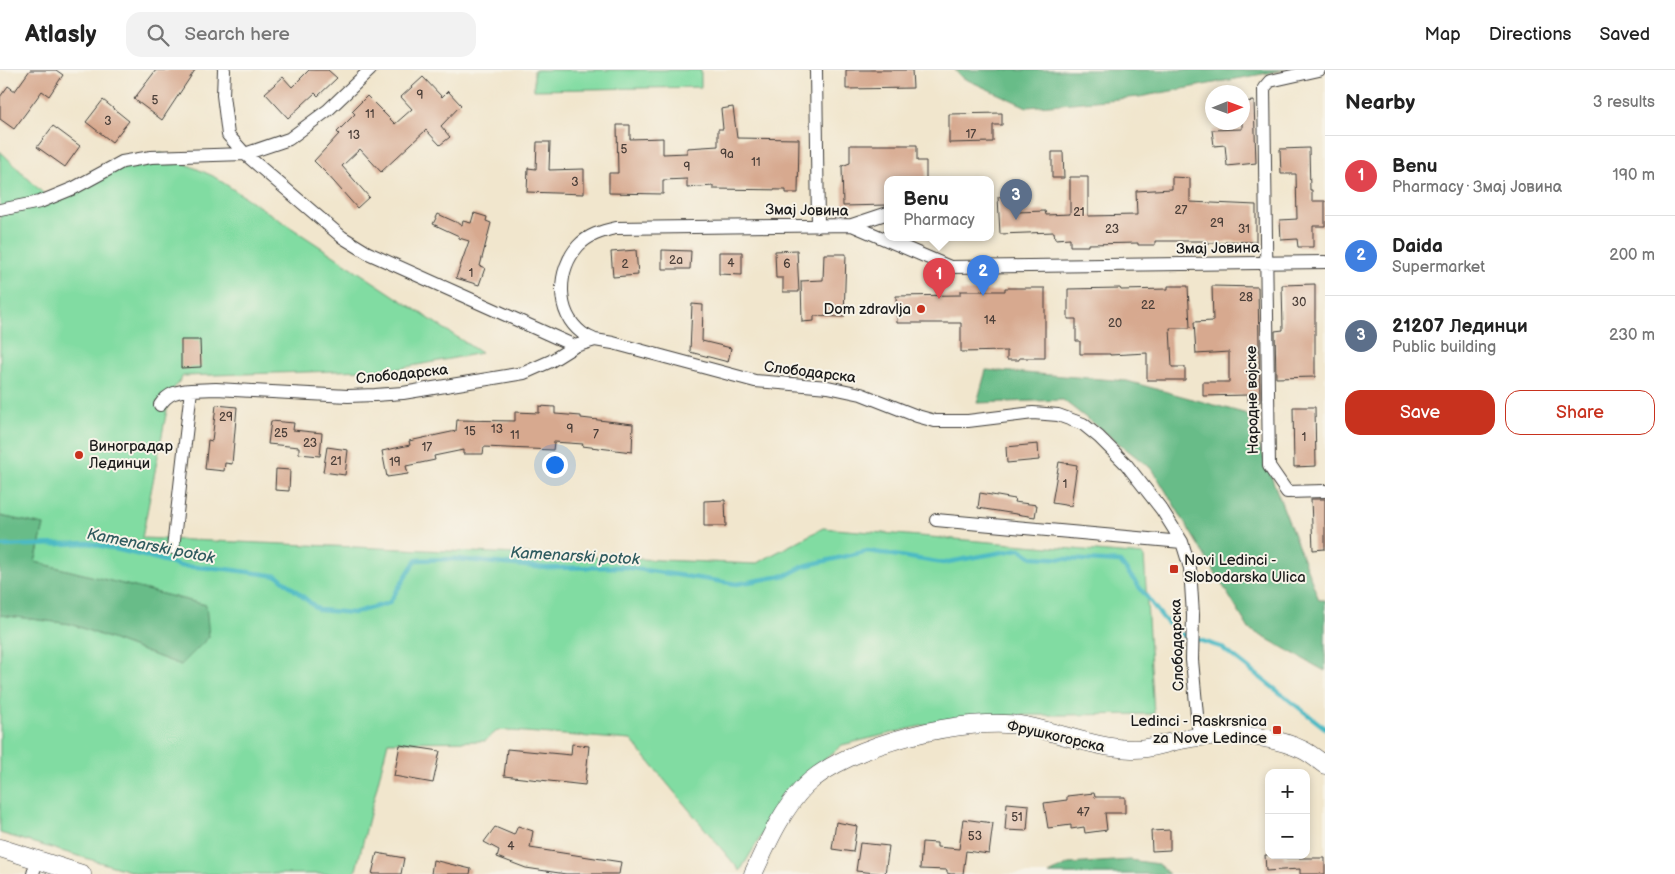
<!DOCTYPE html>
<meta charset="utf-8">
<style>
:root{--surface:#fff;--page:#f2f2f2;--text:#222;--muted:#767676;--line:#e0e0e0;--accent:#c8321e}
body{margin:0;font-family:"Balsamiq Sans",sans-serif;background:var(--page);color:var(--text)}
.controls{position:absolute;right:15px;bottom:15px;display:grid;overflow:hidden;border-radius:10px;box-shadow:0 2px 8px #0003}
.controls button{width:45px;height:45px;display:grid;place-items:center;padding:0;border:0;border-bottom:1px solid var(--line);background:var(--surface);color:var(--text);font:25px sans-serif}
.compass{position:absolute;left:1205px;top:15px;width:45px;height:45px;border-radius:50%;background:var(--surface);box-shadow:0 2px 8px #0003;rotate:89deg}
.you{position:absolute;left:554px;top:394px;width:18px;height:18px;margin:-12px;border:4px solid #fff;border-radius:50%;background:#1a73e8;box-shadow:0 0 0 8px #1a73e833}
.badge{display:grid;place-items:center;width:32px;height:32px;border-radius:50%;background:var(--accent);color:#fff;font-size:16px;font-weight:700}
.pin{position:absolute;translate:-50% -41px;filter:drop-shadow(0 1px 2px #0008)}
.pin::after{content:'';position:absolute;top:26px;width:18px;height:15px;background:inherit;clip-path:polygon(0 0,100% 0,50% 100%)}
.popup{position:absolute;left:884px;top:106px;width:110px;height:65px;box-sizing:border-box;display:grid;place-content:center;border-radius:10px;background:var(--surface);filter:drop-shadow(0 1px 4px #0005);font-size:16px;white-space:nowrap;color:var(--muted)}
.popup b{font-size:19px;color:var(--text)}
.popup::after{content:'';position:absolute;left:50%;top:100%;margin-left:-10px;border:10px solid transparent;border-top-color:var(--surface)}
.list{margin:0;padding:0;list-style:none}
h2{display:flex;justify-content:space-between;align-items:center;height:65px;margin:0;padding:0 20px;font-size:21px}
h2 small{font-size:16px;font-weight:400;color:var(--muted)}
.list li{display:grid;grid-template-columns:32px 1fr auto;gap:15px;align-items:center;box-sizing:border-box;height:80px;padding:0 20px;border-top:1px solid var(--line)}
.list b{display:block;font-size:19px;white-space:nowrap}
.list p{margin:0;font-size:16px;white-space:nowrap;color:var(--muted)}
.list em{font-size:16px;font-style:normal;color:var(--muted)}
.actions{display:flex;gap:10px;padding:15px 20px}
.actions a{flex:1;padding:11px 0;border:1px solid var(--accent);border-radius:15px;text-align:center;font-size:18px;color:var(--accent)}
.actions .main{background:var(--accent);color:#fff}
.icon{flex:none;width:28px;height:28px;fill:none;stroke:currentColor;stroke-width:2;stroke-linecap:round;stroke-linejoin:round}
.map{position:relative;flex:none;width:1325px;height:804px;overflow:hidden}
header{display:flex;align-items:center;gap:30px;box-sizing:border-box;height:70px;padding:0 25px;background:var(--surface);border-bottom:1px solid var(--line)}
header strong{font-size:24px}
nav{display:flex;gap:28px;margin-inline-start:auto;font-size:18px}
.search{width:350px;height:45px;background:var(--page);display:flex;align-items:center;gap:12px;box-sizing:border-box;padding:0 18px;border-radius:15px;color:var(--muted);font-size:19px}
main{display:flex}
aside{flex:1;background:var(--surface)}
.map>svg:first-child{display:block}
.green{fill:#81dca2;stroke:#4e7c5f}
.forest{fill:#68bc88;stroke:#426c52}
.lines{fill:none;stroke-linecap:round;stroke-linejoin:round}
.stream{stroke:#4bbac4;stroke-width:4.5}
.building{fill:#d7a98f}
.street-casing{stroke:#3c3a37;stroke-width:14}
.secondary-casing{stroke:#3c3a37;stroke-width:19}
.street{stroke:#fff;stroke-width:12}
.secondary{stroke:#fff;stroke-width:18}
.poi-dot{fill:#c8321e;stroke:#f7f3e8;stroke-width:2}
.labels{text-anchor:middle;stroke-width:4;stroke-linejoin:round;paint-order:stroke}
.number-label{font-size:12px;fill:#4b3f39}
.street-label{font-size:15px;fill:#1c1c1c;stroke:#f7f3e8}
.poi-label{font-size:15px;fill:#1c1c1c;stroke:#f7f3e8;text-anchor:end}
.water-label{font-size:16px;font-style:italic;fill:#2f5b5f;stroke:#f7f3e8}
</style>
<header>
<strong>Atlasly</strong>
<div class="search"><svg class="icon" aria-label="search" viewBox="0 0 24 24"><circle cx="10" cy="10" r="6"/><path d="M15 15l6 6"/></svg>Search here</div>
<nav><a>Map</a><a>Directions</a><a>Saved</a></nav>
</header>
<main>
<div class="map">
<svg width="1325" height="804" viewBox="0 0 1325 804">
<rect width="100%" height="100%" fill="#f7f3e8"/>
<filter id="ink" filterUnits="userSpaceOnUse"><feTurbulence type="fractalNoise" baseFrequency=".02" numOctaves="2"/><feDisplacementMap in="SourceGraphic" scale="10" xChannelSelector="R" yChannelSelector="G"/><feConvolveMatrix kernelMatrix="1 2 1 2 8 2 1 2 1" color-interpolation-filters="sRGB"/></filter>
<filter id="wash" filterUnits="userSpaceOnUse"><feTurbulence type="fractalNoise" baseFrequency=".0096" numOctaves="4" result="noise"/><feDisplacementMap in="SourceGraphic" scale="20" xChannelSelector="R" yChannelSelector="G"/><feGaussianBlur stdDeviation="1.12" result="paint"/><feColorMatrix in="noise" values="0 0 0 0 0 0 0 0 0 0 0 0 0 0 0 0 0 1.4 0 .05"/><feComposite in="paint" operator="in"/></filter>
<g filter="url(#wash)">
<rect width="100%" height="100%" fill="#f1e6cd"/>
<!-- green -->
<path class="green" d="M534,0H701V17L534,20Z
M0,81L46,126L161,83L213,106L481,283L396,299L183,306L170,324L142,468L755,494L823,458L1144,485L1154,644L963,646L842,675L789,720L740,801L631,670L498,660L485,671L388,672L355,804H140L0,763V545L71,554L181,595L206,535L35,492L44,455L0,446Z"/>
<!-- forest -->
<path class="forest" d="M955,0H1284L1139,27L1027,37L961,7Z
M986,300L1127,311L1247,344L1319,530H1325V601L1249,559L1153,400L1063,330L977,333Z
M0,446L44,455L35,492L206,535L209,567L181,595L71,554L0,545Z
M1130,790L1158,794L1169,804H1049L1069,794Z"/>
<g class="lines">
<!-- stream -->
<path class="stream" d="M0,476L89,473L158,489L179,496L226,499L278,506L319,540L353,543L389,533L416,490L456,489L547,498L624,497L737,514L787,505L804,496L868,481L943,493L1020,479L1032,487L1120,492L1163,548L1177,563L1221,577L1325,658"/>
</g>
<g id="blocks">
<!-- building -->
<path class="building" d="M30,0H56L63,5L49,26L42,21L14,59L0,49V27L8,16L15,21Z
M156,0H195L162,50L134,29Z
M309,0H328L337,8L318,26L315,23L288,48L265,23L283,7L292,17Z
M846,0H912L913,18L846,19Z
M423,7L442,27L448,21L461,35L441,56L450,67L440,75L426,60L381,102L360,79L342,96L369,127L357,138L327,104L314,91L339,64L337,62L355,44L352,41L367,26L395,54L412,39L401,27Z
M103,30L129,51L112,72L86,52Z
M1254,31L1256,93L1227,96L1225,75L1214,76L1212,60L1242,59V32Z
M733,37L737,68L799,69L798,123H786V120L713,119V116L687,118V109L663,110V124L609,123V103H618L617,55H630V69L663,68V84L687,83V78L718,76V59H723L721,39Z
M1002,43V55H993V72L949,73V44Z
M53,56L80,76L65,97L37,77Z
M537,72H550L549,100L584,99V124L527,122L528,98L536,99Z
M850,75H917V91H926V110H888V135L843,136L842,96L850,93Z
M1309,78L1310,120H1312V131H1325V156H1313V177H1298L1297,169L1281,170L1280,150L1297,149L1296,104H1281L1280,79Z
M1052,82H1063L1064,108H1052Z
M1070,107H1088V146L1137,145L1136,121L1172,119V107L1190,108V132L1256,135V172L1226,171V173H1207V171H1155V175H1138V173L1088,174V176H1070V168L1055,169L1054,162L1000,164L998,127L1017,126V142L1045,141L1046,145L1070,144Z
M474,143L487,147L486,151L491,153L480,196L485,198L479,215L456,208L469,171L459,168V166L433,154L438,144L462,155L463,151L471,153Z
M636,180L638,205L613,207L611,182Z
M662,180L691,181L690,199H662Z
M797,180L799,222H783V208H776L775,181Z
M719,182H742V205L719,204Z
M824,184H846L844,247L814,246V251L802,252L801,211L823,210Z
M1315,214V307L1276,308L1275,261L1283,260L1282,215Z
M1168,216H1188L1190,258H1170L1172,297H1185V310H1147V283L1110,285V284H1080V271H1076V249H1068V219L1120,218L1121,220L1168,219Z
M1212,216L1258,217L1260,332H1248V325L1203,326V312H1229V282L1196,284L1194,252L1213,251Z
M1005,218H1045V288H1019V290H1007V281L961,282V253H897L896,226L960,225V221H1005Z
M692,234L703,235L702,271L731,278L728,292L690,282Z
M181,270H200L201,297L181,298Z
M216,335L237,337L232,394L225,393L224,401L205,399L208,370L212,371Z
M539,336L555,337V344L581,346V348L633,354L632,382L582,376L583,374L554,372L553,380L484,377L483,384H463V380L434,386L435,390L406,396L408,404L387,407L382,381L410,375L409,371L456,361L457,350L515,351V342L539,343Z
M1293,337H1315L1316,396L1294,397Z
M271,351L294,353L293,360L322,363L320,386L299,384V377L268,374Z
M1038,374L1039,390L1007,393L1006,377Z
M327,377L348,380L345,405L323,402Z
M1059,392L1077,395L1071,436L1052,433Z
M276,399L290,400L289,421L275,420Z
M980,423L1015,429L1014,432L1037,435L1035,447L978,438Z
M1311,429H1325V479L1313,480Z
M725,430L726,456H704V431Z
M572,674L589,676L585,715L504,706L507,679L571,685Z
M400,675L440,681L433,713L394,706Z
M1094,723L1095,727H1125V743H1105L1107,760L1085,763L1084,757L1071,759V755L1048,758L1044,733L1067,730V726Z
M1007,733L1029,735L1027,761L1005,760Z
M963,749L993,753L989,784L966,781L963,804H951L947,803V800L920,799L922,772L937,773V777L959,779Z
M836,752L857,756L853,782L832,779Z
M518,756L533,761L530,778L621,792L619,804H566L526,798L497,787L499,780L484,772L495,757L514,765Z
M1170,760V780L1152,781L1151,761Z
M860,773L889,776L885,804L856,801Z
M377,783L404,788L401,804H372Z
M1265,785H1283L1284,788H1325V804H1300V799L1266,801Z
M433,790L471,799L470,804H431Z"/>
</g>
</g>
<g filter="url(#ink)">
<use href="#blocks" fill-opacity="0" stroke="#3c3a37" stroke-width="1"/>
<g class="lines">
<defs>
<path id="street" d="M816,0L818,156
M1319,0L1270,11L1264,18L1269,396L1287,422L1325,421
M245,84L342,167L368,183L575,276
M245,84L289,69L328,40L370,0
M0,140L40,132L74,118L122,92L151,87L245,84L228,65L223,25L224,0
M852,155L888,143
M595,270C591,268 586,266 582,263C555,242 557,200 578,176C588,165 602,161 616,158L852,155L950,197L1325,192
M160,335C168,323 177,321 191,320
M936,450L1182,472
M173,478L191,320L216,319L348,326L375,325L403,323L524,303L551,291L575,276L595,270L613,273L755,311L828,317L861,324L917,346L935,351H968L1033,343L1058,345L1083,354L1099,367L1126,394L1162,440L1182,472L1190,498L1193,545L1192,590L1199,667
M33,804L37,789"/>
<path id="secondary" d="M0,778L82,804
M753,804C767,774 781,741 805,716C847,674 968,645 1026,656C1061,663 1096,678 1132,679C1149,680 1165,673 1181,670C1218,662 1268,663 1303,680C1311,684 1318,690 1325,695"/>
</defs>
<!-- street casing -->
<use href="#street" class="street-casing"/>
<!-- secondary casing -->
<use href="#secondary" class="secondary-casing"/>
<!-- street -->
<use href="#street" class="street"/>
<!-- secondary -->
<use href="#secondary" class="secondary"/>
</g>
</g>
<!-- markers -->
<g class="poi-dot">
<circle cx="921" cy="239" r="5"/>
<circle cx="79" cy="385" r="5"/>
<rect x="1169" y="494" width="10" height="10" rx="2.5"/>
<rect x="1272" y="655" width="10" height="10" rx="2.5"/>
</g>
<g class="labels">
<!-- number labels -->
<g class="number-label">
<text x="420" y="29">9</text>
<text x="155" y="34">5</text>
<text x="370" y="48">11</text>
<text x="108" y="55">3</text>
<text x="971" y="68">17</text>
<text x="354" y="69">13</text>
<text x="624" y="83">5</text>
<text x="727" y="88">9a</text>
<text x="756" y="96">11</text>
<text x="687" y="101">9</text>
<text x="575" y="116">3</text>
<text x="1181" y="144">27</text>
<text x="1079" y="146">21</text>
<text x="1217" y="157">29</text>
<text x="1112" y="163">23</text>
<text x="1244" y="163">31</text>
<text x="676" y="194">2a</text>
<text x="731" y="197">4</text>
<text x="625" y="198">2</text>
<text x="787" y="198">6</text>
<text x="471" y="207">1</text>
<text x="1246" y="231">28</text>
<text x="1299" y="236">30</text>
<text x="1148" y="239">22</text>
<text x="990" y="254">14</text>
<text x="1115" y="257">20</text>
<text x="226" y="351">29</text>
<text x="497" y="363">13</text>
<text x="570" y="363">9</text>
<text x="470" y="365">15</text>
<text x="281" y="367">25</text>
<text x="596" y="368">7</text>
<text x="515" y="369">11</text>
<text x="1304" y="371">1</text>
<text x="310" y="377">23</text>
<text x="427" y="381">17</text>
<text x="336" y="395">21</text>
<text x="395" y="396">19</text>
<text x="1065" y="418">1</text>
<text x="1083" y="746">47</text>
<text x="1017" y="751">51</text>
<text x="975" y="770">53</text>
<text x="511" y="780">4</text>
</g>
<!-- street labels -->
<g class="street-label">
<text transform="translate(807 140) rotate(1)" y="5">Змај Јовина</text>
<text transform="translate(1218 178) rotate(-1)" y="5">Змај Јовина</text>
<text transform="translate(810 302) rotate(7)" y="5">Слободарска</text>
<text transform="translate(402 304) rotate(-6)" y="5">Слободарска</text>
<text transform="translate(1252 330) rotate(-91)" y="5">Народне војске</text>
<text transform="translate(1177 575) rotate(-92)" y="5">Слободарска</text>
<text transform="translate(1056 666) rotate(13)" y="5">Фрушкогорска</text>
</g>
<!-- poi labels -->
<g class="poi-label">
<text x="911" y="244">Dom zdravlja</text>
<text x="89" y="381" text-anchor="start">Виноградар<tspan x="89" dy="17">Лединци</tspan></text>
<text x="1184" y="495" text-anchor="start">Novi Ledinci -<tspan x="1184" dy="17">Slobodarska Ulica</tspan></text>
<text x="1267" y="656">Ledinci - Raskrsnica<tspan x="1267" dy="17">za Nove Ledince</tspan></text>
</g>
<!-- water labels -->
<g class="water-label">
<text transform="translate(151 475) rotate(11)" y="6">Kamenarski potok</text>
<text transform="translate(575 485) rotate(3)" y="6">Kamenarski potok</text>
</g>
</g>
</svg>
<div class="controls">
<button>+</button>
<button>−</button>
</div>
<svg class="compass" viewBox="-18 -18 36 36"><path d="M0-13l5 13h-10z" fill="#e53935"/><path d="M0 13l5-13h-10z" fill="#767676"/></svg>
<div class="you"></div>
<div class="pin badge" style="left:939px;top:229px;background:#e0444e">1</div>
<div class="popup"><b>Benu</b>Pharmacy</div>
<div class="pin badge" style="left:983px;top:226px;background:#3f7fe0">2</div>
<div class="pin badge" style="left:1016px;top:150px;background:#5c6f8a">3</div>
</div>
<aside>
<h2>Nearby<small>3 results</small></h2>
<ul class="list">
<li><span class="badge" style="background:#e0444e">1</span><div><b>Benu</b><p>Pharmacy · Змај Јовина</p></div><em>190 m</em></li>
<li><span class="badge" style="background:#3f7fe0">2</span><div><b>Daida</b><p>Supermarket</p></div><em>200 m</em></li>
<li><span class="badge" style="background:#5c6f8a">3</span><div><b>21207 Лединци</b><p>Public building</p></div><em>230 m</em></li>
</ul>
<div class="actions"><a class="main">Save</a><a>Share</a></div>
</aside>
</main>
